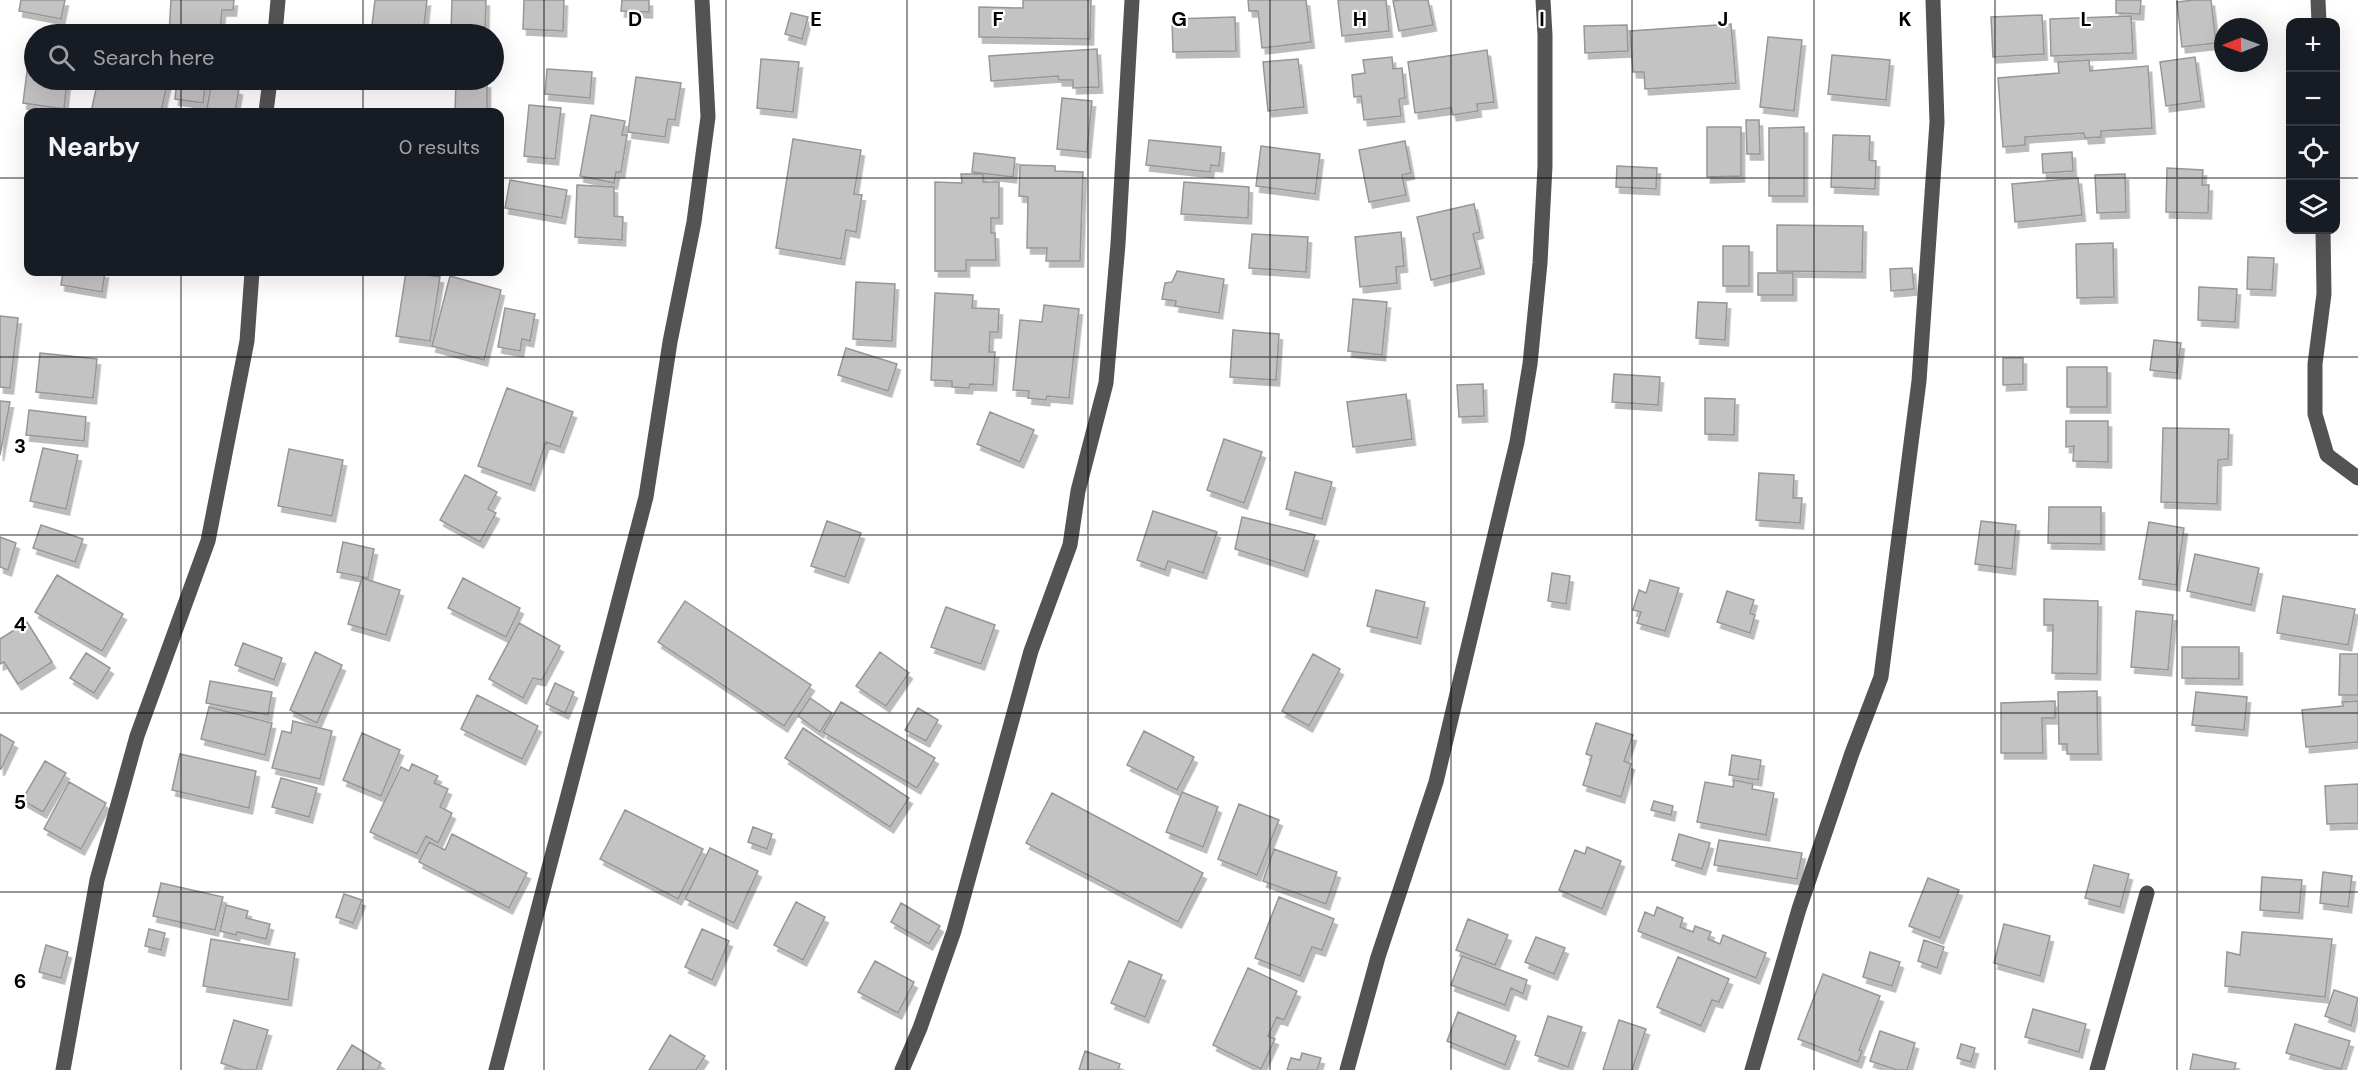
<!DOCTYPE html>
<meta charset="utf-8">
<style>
:root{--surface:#171b24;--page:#20242c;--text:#f1f3f6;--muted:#9ea1a6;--line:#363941}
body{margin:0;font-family:"DM Sans",sans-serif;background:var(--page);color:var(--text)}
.controls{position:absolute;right:18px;top:18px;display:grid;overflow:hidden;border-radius:12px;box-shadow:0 6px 24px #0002}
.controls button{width:54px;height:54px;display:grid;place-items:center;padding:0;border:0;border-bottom:2px solid var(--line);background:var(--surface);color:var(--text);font:30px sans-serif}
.compass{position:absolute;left:2214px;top:18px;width:54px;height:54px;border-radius:50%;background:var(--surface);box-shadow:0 6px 24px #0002;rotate:269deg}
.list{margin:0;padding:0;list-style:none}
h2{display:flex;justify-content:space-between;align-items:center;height:78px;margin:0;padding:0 24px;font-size:26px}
h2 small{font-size:20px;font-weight:400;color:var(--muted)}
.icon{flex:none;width:33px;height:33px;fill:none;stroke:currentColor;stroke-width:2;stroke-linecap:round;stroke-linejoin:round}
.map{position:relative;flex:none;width:2358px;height:1070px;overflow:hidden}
.search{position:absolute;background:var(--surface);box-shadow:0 6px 24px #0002;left:24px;top:24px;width:480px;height:66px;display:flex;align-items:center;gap:15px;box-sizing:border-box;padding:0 21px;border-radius:33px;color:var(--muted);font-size:22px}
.panel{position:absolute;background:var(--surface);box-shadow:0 6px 24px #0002;left:24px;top:108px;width:480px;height:168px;border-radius:12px}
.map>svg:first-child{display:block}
.building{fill:#c3c3c3;stroke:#979797;stroke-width:1.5;filter:url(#shadow)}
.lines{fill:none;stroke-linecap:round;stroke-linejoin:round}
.minor{stroke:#535353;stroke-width:15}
.grid{fill:none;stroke:#000;stroke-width:1.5;stroke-opacity:0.55}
.grid-label{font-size:20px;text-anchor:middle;font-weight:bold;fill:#000;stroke:#fff;stroke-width:4.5;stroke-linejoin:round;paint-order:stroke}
</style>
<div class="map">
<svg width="2358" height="1070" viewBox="0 0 2358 1070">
<defs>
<filter id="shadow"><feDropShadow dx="3.5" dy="6" stdDeviation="0" flood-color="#0004"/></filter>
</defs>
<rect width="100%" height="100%" fill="#fff"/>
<!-- building -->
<path class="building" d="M21,0H65L61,19L19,11Z
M171,0H234L233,10H222L220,34H169Z
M375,0H427L423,34H384L382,29L372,25Z
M452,0H486L485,34L451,33Z
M524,0H564L563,31L523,29Z
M622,0H649V12L621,11Z
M1023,0H1091L1090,39L979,37V7L1023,8Z
M1248,0H1306L1311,42L1262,48L1258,11H1249Z
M1338,0H1386L1389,31L1342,36Z
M1401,0H1428L1433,25L1399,31L1393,1Z
M2116,0H2141L2140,14L2116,13Z
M2195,0H2211L2216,43L2182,47L2177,2Z
M791,13L808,17L802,39L785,34Z
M2042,15L2044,54L1993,57L1991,17Z
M2131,16L2133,53L2051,56L2050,19Z
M1235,17L1236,51L1173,52L1172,19Z
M1731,24L1736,83L1645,89L1644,72H1633L1630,31Z
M1627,25L1628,51L1585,53L1584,26Z
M1768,37L1802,40L1794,111L1760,107Z
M30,48H34V80H67L64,109L23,103Z
M1097,49L1099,87L1073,88V80H1059L1058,76L991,81L989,56Z
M1487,50L1494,102L1477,104L1478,111L1453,115L1451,108L1415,113L1408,62Z
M1832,55L1890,60L1886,100L1828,94Z
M1392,57L1393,69L1402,68L1405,98L1399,99L1401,116L1364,120L1361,96L1354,97L1352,75L1365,73L1363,60Z
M2195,57L2201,101L2166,106L2160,62Z
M761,59L799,62L793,112L757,108Z
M1298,59L1304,107L1268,111L1263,62Z
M2089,60L2090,71L2148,66L2152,128L2101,131V137L2085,138L2084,133L2025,137V145L2003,147L1998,78L2059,73L2058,62Z
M547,69L592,72L590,98L545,94Z
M636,77L681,83L675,120L668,119L665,137L628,132Z
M98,80H168L161,112H91Z
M177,80H206L203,103L175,99Z
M212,80H232L231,87L239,89L235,112L207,108Z
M456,81L487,82V112H455Z
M1062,98L1092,101L1087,152L1057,149Z
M529,105L561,108L555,159L524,156Z
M591,115L625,121L622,135H627L621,172H616L614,183L580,176Z
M1746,120H1759L1760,154H1747Z
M1707,127H1741V176L1707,177Z
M1804,127V196H1769V128Z
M1833,135L1870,136L1869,160L1876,161L1875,189L1831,187Z
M793,139L861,150L854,194L862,195L856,232L846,230L841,259L776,248Z
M1149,140L1221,147L1219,166L1211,165L1210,172L1146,165Z
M1405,141L1411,173L1402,175L1406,195L1369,202L1359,150Z
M1261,146L1320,154L1315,194L1256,186Z
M2072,152L2073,171L2043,173L2042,154Z
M974,153L1015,158L1013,177L972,172Z
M1020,165L1055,166V171L1083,172L1080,261H1046L1047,248H1027L1028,197L1019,196Z
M1617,166L1657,168L1656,189L1616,187Z
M2167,168L2203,170L2202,185H2209L2208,213L2166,212Z
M961,174H983V182H999V218H991V233H995L996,260H966V271H935V182L962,183Z
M2125,174L2126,212L2097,213L2095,175Z
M2078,178L2082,215L2015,222L2012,184Z
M510,180L567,190L562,218L505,208Z
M1184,182L1249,187L1248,218L1181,214Z
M577,185L614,187V216L623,217L622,240L575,237Z
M1474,204L1480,232L1473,234L1481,268L1431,280L1417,217Z
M1777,225L1863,226L1862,272L1777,271Z
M1401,232L1404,266L1396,267L1397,283L1360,287L1355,237Z
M1252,234L1308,237L1306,272L1249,268Z
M2113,243L2114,297L2077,298L2076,244Z
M1723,246H1749V286H1723Z
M2248,257L2274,258L2272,290L2247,289Z
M1912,268L1914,289L1891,291L1890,269Z
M1177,271L1224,279L1219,313L1175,306L1176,301L1162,299L1165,283L1172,282Z
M63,272H105L102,292L61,285Z
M406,272L440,277L430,341L396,336Z
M1758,273H1793V295H1758Z
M450,276L501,290L484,360L432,346Z
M856,282L895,284L892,341L853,339Z
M2199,287L2237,289L2235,322L2198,320Z
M935,293L973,295L972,308L999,309L998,332H990L989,352H995L993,385L970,384L969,388L952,387V381L931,380Z
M1353,299L1387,302L1382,355L1348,351Z
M1698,302L1727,303L1725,340L1696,338Z
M1044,305L1079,309L1069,398L1047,396L1046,400L1028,398L1029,391L1013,390L1020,320L1042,322Z
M505,308L535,314L530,341L522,339L520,351L498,347Z
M0,316L18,318L10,388L0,387Z
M1233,330L1279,334L1276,380L1230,377Z
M2154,340L2181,343L2177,373L2150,370Z
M846,348L897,364L888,391L838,375Z
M40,353L97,359L93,398L36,392Z
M2003,358H2023V384L2003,385Z
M2067,367H2107V407H2067Z
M1614,374L1660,377L1658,405L1612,402Z
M1483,384L1484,416L1459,417L1457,385Z
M507,388L573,412L560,447L546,442L531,485L478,466Z
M1406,394L1412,439L1353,447L1347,402Z
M1705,398L1735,399L1734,435L1705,434Z
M0,401L10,402L0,455Z
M29,410L86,417L84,441L26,435Z
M990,412L1034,430L1020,462L977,444Z
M2066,421H2108V462L2073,461L2074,446L2066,447Z
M2163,428L2229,429L2228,459L2218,460L2217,504L2161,502Z
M1224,439L1262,452L1244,503L1207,490Z
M43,448L78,455L66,509L30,501Z
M289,449L343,460L332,516L278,506Z
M1295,472L1332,482L1322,519L1286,509Z
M1759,473L1794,475L1793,498H1802L1800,523L1756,520Z
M465,475L497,492L488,509L496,513L480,542L440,520Z
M2049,507H2101V544L2048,543Z
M1153,511L1217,532L1203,573L1168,561L1165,570L1137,560Z
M1242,517L1315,535L1304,571L1235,549Z
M827,521L861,533L845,577L811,566Z
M1981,521L2016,525L2012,569L1975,564Z
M2149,522L2184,528L2176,585L2139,579Z
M41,525L83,539L75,562L33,548Z
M0,537L16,543L8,570L0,567Z
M343,542L374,549L368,578L337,572Z
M2195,554L2259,568L2251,605L2187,591Z
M1552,573L1570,576L1566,604L1548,601Z
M57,575L123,614L102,651L35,612Z
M362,578L400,590L386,635L348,624Z
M463,578L520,608L506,637L448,608Z
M1650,580L1679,588L1665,631L1637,623L1641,612L1633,610L1639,590L1646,593Z
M1376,590L1425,602L1417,638L1367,626Z
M1727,591L1754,600L1750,613L1755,615L1750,633L1717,622Z
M2283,596L2355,609L2348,645L2277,633Z
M2044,599L2098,601L2097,674L2052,673L2053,625H2044Z
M685,601L811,685L784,726L658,642Z
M946,607L995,625L981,664L931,647Z
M2136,611L2173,615L2168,670L2131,667Z
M27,622L52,662L18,684L4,662L0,664V639Z
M519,623L560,646L542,680L533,678L523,698L489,679Z
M243,643L282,658L274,680L235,665Z
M2182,647H2239V679L2182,678Z
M315,652L342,665L317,723L290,710Z
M880,652L909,673L886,706L856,686Z
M86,653L110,668L94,693L70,678Z
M1313,654L1340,669L1309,726L1282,711Z
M2340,654H2358V695H2339Z
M210,681L272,692L268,715L206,703Z
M555,683L574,692L565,713L546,704Z
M2097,691L2098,754H2067V744H2059L2058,692Z
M2196,692L2247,697L2244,730L2192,725Z
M477,695L538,726L522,759L461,729Z
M810,698L832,713L820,732L798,716Z
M2055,701V718H2042L2043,753H2001V703Z
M2358,701V742L2306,747L2302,710L2343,706L2342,702Z
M841,702L935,758L917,788L823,732Z
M209,707L272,723L265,755L201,739Z
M918,708L938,720L926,741L905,730Z
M293,721L332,731L320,779L272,768L282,731L291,733Z
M1596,723L1633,735L1624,761L1631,764L1621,797L1583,785L1592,756L1586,754Z
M803,728L909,798L890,827L785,758Z
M1144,731L1194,757L1177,790L1127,765Z
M362,733L400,750L381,796L343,780Z
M0,734L14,742L1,769H0Z
M180,754L256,771L249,808L172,790Z
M1732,755L1761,760L1758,780L1729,775Z
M45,761L66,773L43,812L22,800Z
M412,764L438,776L434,783L448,789L440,807L452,813L438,843L426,836L417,854L370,832L401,767L409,771Z
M281,778L317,788L309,817L272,807Z
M1734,780L1753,784L1752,789L1774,793L1766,835L1697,822L1705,782L1733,787Z
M69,782L106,803L81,849L44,829Z
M2358,784V823L2327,824L2325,786Z
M1182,792L1218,807L1203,847L1166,832Z
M1052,793L1203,873L1178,922L1026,843Z
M1654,801L1673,806L1671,815L1651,810Z
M1239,804L1279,820L1257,875L1218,859Z
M625,810L703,849L678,899L600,859Z
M753,827L772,834L767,849L748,842Z
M452,834L527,873L509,908L419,862L429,842L445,850Z
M1679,834L1710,843L1702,869L1672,860Z
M1719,840L1802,853L1797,879L1714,865Z
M1587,847L1621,861L1602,909L1559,890L1575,850L1585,854Z
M710,848L758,871L734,923L685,899Z
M1274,849L1337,872L1326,904L1263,881Z
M2094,865L2129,874L2120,907L2085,898Z
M2323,872L2352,876L2348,907L2320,903Z
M2262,877L2302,880L2299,913L2260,910Z
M1928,878L1959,890L1940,938L1909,926Z
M161,883L223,897L215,930L153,916Z
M344,894L362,900L353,923L336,917Z
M1279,897L1334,919L1322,950L1312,947L1300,976L1255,958Z
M796,902L825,917L803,960L774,945Z
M901,903L940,926L929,944L891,922Z
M226,905L248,911L246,918L270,924L266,939L237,932L236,935L220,931Z
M1657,907L1683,918L1680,927L1693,932L1695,926L1711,932L1708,939L1720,944L1723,935L1766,953L1756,978L1638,931L1645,912L1654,916Z
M1468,919L1508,935L1495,965L1456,950Z
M2004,924L2050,936L2040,976L1994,963Z
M149,929L165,933L161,950L145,946Z
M702,929L729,941L712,980L685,967Z
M2242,932L2332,939L2325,997L2225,986L2227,952L2240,955Z
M1536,937L1565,948L1554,974L1525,962Z
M211,939L295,953L288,1000L203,986Z
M1924,940L1944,947L1937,968L1918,961Z
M46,945L68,952L61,978L39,972Z
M1870,952L1900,962L1892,986L1863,977Z
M1462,956L1527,980L1523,994L1511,988L1505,1005L1451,985Z
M1678,957L1729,979L1719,1002L1712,1000L1701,1026L1657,1007Z
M875,961L914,982L898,1013L858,992Z
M1129,961L1162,975L1145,1017L1111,1003Z
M1248,968L1297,991L1284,1020L1277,1017L1268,1036L1275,1039L1261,1069L1213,1045Z
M1823,974L1880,996L1859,1050L1862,1051L1858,1062L1798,1039Z
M2334,990L2358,998L2351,1026L2325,1016Z
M2033,1009L2086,1024L2079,1052L2025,1037Z
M1458,1012L1516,1036L1505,1065L1447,1041Z
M1548,1016L1582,1027L1568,1067L1535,1055Z
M234,1020L268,1030L256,1070H242L221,1063Z
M1619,1020L1646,1029L1632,1070H1603Z
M2295,1024L2350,1041L2341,1069L2286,1053Z
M1880,1031L1915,1043L1907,1070H1897L1870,1061Z
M670,1035L705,1056L696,1070H649Z
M1961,1044L1975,1048L1971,1062L1957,1058Z
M352,1045L381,1063L377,1070H337Z
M1085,1051L1120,1064L1118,1070H1079Z
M1302,1053L1321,1058L1317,1070H1287L1291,1058L1300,1060Z
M2193,1054L2236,1063L2234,1070H2190Z"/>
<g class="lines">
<!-- minor -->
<path class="minor" d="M2318,0L2319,22
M275,34L278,0
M266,112L270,80
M2323,230L2324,294L2315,364V414L2327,455L2358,478
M63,1070L97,880L137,736L208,541L247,341L252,272
M496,1070L646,497L670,342L694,222L708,117L702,0
M902,1070L920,1028L954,931L1031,651L1070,545L1078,491L1106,383L1118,244L1132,0
M1347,1070L1378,957L1436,782L1517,442L1530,364L1540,263L1545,166V35L1543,0
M1752,1070L1799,909L1852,753L1881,677L1919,381L1937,122L1933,0
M2097,1070L2147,893"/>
</g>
<!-- grid -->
<path class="grid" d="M181,0V34M363,0V34M544,0V1070M726,0V1070M907,0V1070M1088,0V1070M1270,0V1070M1451,0V1070M1632,0V1070M1814,0V1070M1995,0V1070M2177,0V1070M181,80V112M363,80V112M0,178H28M500,178H2290M2336,178H2358M181,272V1070M363,272V1070M0,357H2358M0,535H2358M0,713H2358M0,892H2358"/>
<g class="grid-label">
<text x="635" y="26">D</text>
<text x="816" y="26">E</text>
<text x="998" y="26">F</text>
<text x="1179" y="26">G</text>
<text x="1360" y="26">H</text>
<text x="1542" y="26">I</text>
<text x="1723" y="26">J</text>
<text x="1905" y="26">K</text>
<text x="2086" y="26">L</text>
<text x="20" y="453">3</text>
<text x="20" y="631">4</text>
<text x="20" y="809">5</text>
<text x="20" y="988">6</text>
</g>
</svg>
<div class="controls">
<button>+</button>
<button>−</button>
<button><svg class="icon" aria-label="locate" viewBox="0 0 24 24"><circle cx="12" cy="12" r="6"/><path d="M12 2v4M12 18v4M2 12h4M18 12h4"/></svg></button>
<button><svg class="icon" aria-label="layers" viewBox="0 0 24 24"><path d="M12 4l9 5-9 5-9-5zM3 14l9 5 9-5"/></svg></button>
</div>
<svg class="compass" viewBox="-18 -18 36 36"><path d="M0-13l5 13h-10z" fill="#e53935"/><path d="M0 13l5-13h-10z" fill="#9ea1a6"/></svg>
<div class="search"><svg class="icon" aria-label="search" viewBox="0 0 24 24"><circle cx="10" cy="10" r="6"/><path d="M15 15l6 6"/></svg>Search here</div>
<section class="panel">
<h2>Nearby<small>0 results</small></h2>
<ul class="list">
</ul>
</section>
</div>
